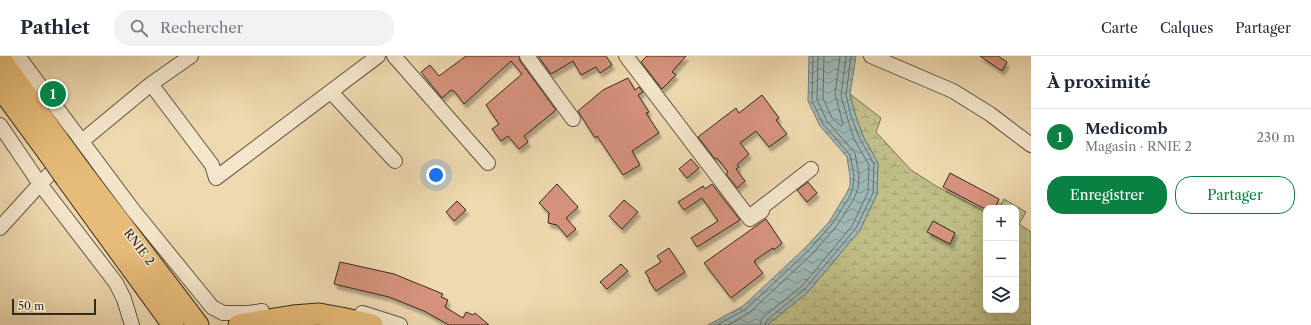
<!DOCTYPE html>
<html lang="fr">
<meta charset="utf-8">
<style>
:root{--surface:#fff;--page:#f2f2f3;--text:#1f2937;--muted:#747a83;--line:#e0e1e3;--accent:#0b8043}
body{margin:0;font-family:"Libre Caslon Text",serif;background:var(--page);color:var(--text)}
.controls{position:absolute;right:12px;bottom:12px;display:grid;overflow:hidden;border-radius:8px;box-shadow:0 4px 16px #0002}
.controls button{width:36px;height:36px;display:grid;place-items:center;padding:0;border:0;border-bottom:1px solid var(--line);background:var(--surface);color:var(--text);font:20px sans-serif}
.scale{position:absolute;left:12px;bottom:10px;width:84px;box-sizing:border-box;padding-left:4px;border:2px solid #332921;border-top:0;font-size:11px;line-height:14px;white-space:nowrap;color:#332921;-webkit-text-stroke:3px #f4e6cc;paint-order:stroke}
.you{position:absolute;left:436px;top:119px;width:14px;height:14px;margin:-10px;border:3px solid #fff;border-radius:50%;background:#1a73e8;box-shadow:0 0 0 6px #1a73e833}
.badge{display:grid;place-items:center;width:26px;height:26px;border-radius:50%;background:var(--accent);color:#fff;font-size:13px;font-weight:700}
.pin{position:absolute;translate:-50% -50%;border:2px solid #fff;box-shadow:0 1px 4px #0006}
.list{margin:0;padding:0;list-style:none}
h2{display:flex;justify-content:space-between;align-items:center;height:52px;margin:0;padding:0 16px;font-size:17px}
h2 small{font-size:13px;font-weight:400;color:var(--muted)}
.list li{display:grid;grid-template-columns:26px 1fr auto;gap:12px;align-items:center;box-sizing:border-box;height:56px;padding:0 16px;border-top:1px solid var(--line)}
.list b{display:block;font-size:15px;white-space:nowrap}
.list p{margin:0;font-size:13px;white-space:nowrap;color:var(--muted)}
.list em{font-size:13px;font-style:normal;color:var(--muted)}
.actions{display:flex;gap:8px;padding:12px 16px}
.actions a{flex:1;padding:9px 0;border:1px solid var(--accent);border-radius:16px;text-align:center;font-size:14px;color:var(--accent)}
.actions .main{background:var(--accent);color:#fff}
.icon{flex:none;width:22px;height:22px;fill:none;stroke:currentColor;stroke-width:2;stroke-linecap:round;stroke-linejoin:round}
.map{position:relative;flex:none;width:1031px;height:269px;overflow:hidden}
header{display:flex;align-items:center;gap:24px;box-sizing:border-box;height:56px;padding:0 20px;background:var(--surface);border-bottom:1px solid var(--line)}
header strong{font-size:19px}
nav{display:flex;gap:22px;margin-inline-start:auto;font-size:14px}
.search{width:280px;height:36px;background:var(--page);display:flex;align-items:center;gap:10px;box-sizing:border-box;padding:0 14px;border-radius:16px;color:var(--muted);font-size:15px}
main{display:flex}
aside{flex:1;background:var(--surface)}
.map>svg:first-child{display:block}
.wetland{fill:url(#wetland-marsh);stroke:#797454}
.water{fill:url(#water-waves);stroke:#737e7a}
.lines{fill:none;stroke-linecap:round;stroke-linejoin:round}
.shore{stroke:#68706c;stroke-width:1}
.building{fill:#d6927d;stroke:#332921;filter:url(#shadow)}
.minor-casing{stroke:#625545;stroke-width:16}
.highway-casing{stroke:#332921;stroke-width:23}
.minor{stroke:#f4e6cc;stroke-width:14}
.highway{stroke:#e7bc78;stroke-width:21}
.highway-bridge-casing{stroke:#332921;stroke-width:23;stroke-linecap:butt}
.highway-bridge{stroke:#e7bc78;stroke-width:21}
.labels{text-anchor:middle;stroke-width:3;stroke-linejoin:round;paint-order:stroke}
.street-label{font-size:12px;fill:#332921;stroke:#f4e6cc}
</style>
<header>
<strong>Pathlet</strong>
<div class="search"><svg class="icon" aria-label="search" viewBox="0 0 24 24"><circle cx="10" cy="10" r="6"/><path d="M15 15l6 6"/></svg>Rechercher</div>
<nav><a>Carte</a><a>Calques</a><a>Partager</a></nav>
</header>
<main>
<div class="map">
<svg width="1031" height="269" viewBox="0 0 1031 269">
<defs>
<pattern id="wetland-marsh" width="20" height="14" patternUnits="userSpaceOnUse"><rect width="20" height="14" fill="#bfbe87"/><path d="M1 5h8M5 5V1M11 12h8M15 12V8" fill="none" stroke="#a5a374"/></pattern>
<pattern id="water-waves" width="16" height="10" patternUnits="userSpaceOnUse"><rect width="16" height="10" fill="#9eb7b6"/><path d="M0 5q4-4 8 0t8 0" fill="none" stroke="#819594"/></pattern>
<filter id="shadow"><feDropShadow dx="2.5" dy="4.5" stdDeviation="1" flood-color="#0004"/></filter>
</defs>
<rect width="100%" height="100%" fill="#eed9b0"/>
<filter id="stains"><feTurbulence type="fractalNoise" baseFrequency=".005" numOctaves="4"/><feColorMatrix values="0 0 0 0 .2 0 0 0 0 .09 0 0 0 0 .02 0 0 0 .5 -.17"/></filter>
<radialGradient id="worn" r=".72"><stop offset=".6" stop-color="#630" stop-opacity="0"/><stop offset="1" stop-color="#630" stop-opacity=".3"/></radialGradient>
<!-- wetland -->
<path class="wetland" d="M850,38L881,62L876,76L911,114L936,130L986,156V254H1016V152H999L1004,143L1026,156L1019,168L1031,176V269H767L808,236L860,174L877,138L878,107L863,80L855,58Z"/>
<!-- water -->
<path class="water" d="M809,0H856L850,38L855,58L863,80L878,107L877,138L860,174L808,236L767,269H708L743,250L805,192L829,166L846,138L850,130V120L847,101L820,70L808,45Z"/>
<g class="lines">
<!-- shore -->
<path class="shore" d="M824,0L823,42L832,62L841,70L843,68L835,38L840,0
M717,269L746,253L808,195L832,168L850,140L853,131L854,119L850,99L823,68L812,45L813,0
M728,269L749,257L811,199L836,171L854,143L858,132L859,119L855,97L827,65L817,44L818,0
M760,269L761,265L763,261L802,230L852,170L868,136L869,109L854,83L847,61L841,40L846,0
M765,269L767,264L805,233L856,172L873,137L874,108L859,81L851,60L846,39L851,0"/>
</g>
<!-- building -->
<path class="building" d="M466,0H519L520,5L556,54L524,80L528,86L519,93L508,80L501,85L492,73L499,68L486,49L522,18L511,5L464,48L454,35H453L451,34L442,42L421,16L430,9L439,20Z
M538,0H606L612,9L600,17L596,11L581,19L573,5L551,18Z
M647,0H686L672,16L676,19L662,33L641,6Z
M980,0H998L1007,6L1002,15Z
M628,22L635,34L639,31L643,36L638,39L649,56L646,57L659,77L632,95L640,109L623,119L597,80L595,82L578,55L603,34Z
M762,39L779,62L776,64L787,78L769,91L756,75L740,87L749,98L737,109L739,111L736,113L745,125L737,132L726,118L728,116L717,102L715,103L698,81L736,52L739,57Z
M691,103L699,112L687,122L679,113Z
M950,117L999,143L995,152H983L943,131Z
M808,126L817,137L807,146L797,134Z
M557,128L578,151L566,162L576,173L567,181L557,169L548,167L549,157L539,147Z
M712,128L740,164L697,191L691,182L718,165L702,142L684,154L678,146L703,130L705,133Z
M624,144L638,156L622,173L609,160Z
M457,145L466,154L454,165L446,156Z
M766,163L782,187L774,194L773,192L755,204L756,205L754,206L763,217L731,242L704,207Z
M933,165L955,177L950,188L927,176Z
M669,192L685,216L656,235L649,225L650,224L645,216L661,206L657,200Z
M340,206L394,218L443,238L441,241L448,244L445,251L463,262L466,256L473,259L475,257L489,269H449L424,255L389,241L334,228Z
M621,208L628,215L607,233L600,226Z"/>
<g class="lines">
<defs>
<path id="minor" d="M18,0L133,154L212,251L223,257H249L262,255
M394,0L488,107
M527,0L573,63
M626,0L750,163L762,155
M871,0L953,35L990,58L1031,89
M151,28L212,109L216,122L378,0
M331,36L395,105
M0,69L40,128L116,227L124,243L132,269
M753,158L811,113
M0,172L40,128L82,85L151,28L191,0
M362,257L400,269"/>
<path id="highway" d="M0,3L58,84
M0,31L47,95
M80,114L198,269
M66,122L173,269
M239,269L293,260L319,258L341,262L372,269"/>
</defs>
<!-- minor casing -->
<use href="#minor" class="minor-casing"/>
<!-- highway casing -->
<use href="#highway" class="highway-casing"/>
<!-- minor -->
<use href="#minor" class="minor"/>
<!-- highway -->
<use href="#highway" class="highway"/>
<defs>
<path id="highway-bridge" d="M58,84L80,114
M47,95L66,122"/>
</defs>
<!-- highway-bridge casing -->
<use href="#highway-bridge" class="highway-bridge-casing"/>
<!-- highway-bridge -->
<use href="#highway-bridge" class="highway-bridge"/>
</g>
<g class="labels">
<!-- street labels -->
<g class="street-label">
<text transform="translate(139 191) rotate(53)" y="4">RNIE 2</text>
</g>
</g>
<rect width="100%" height="100%" filter="url(#stains)"/>
<rect width="100%" height="100%" fill="url(#worn)"/>
</svg>
<div class="controls">
<button>+</button>
<button>−</button>
<button><svg class="icon" aria-label="layers" viewBox="0 0 24 24"><path d="M12 4l9 5-9 5-9-5zM3 14l9 5 9-5"/></svg></button>
</div>
<div class="scale">50 m</div>
<div class="you"></div>
<div class="pin badge" style="left:53px;top:38px">1</div>
</div>
<aside>
<h2>À proximité<small></small></h2>
<ul class="list">
<li><span class="badge">1</span><div><b>Medicomb</b><p>Magasin · RNIE 2</p></div><em>230 m</em></li>
</ul>
<div class="actions"><a class="main">Enregistrer</a><a>Partager</a></div>
</aside>
</main>
